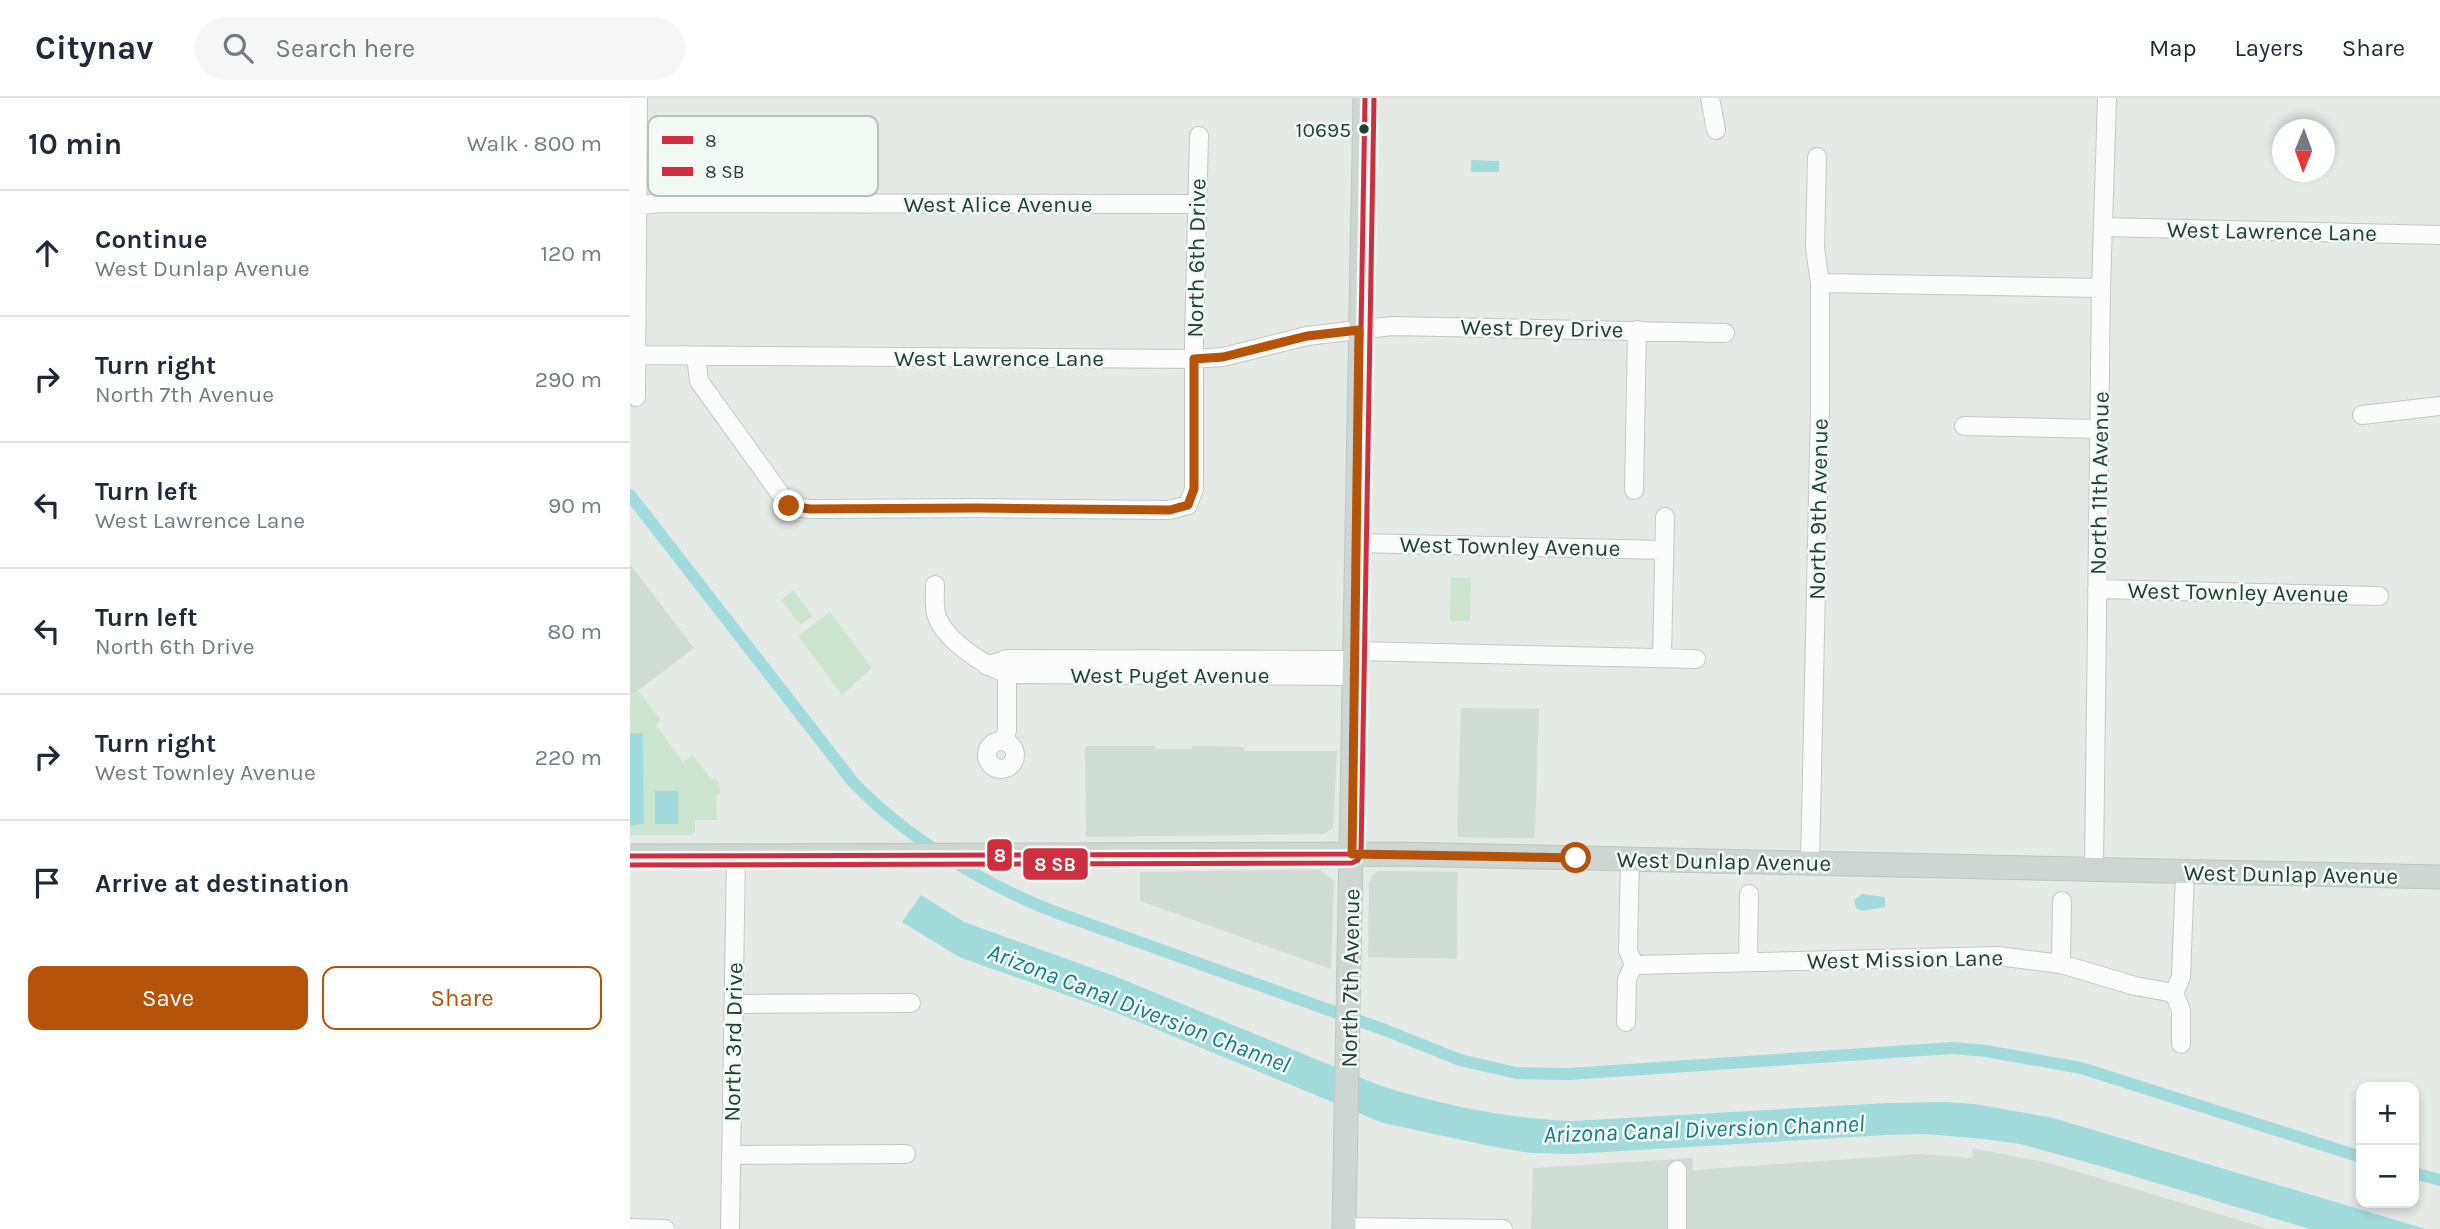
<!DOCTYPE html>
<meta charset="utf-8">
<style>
:root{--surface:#fff;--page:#f6f6f7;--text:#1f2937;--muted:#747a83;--line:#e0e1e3;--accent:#b45309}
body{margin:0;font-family:Karla,sans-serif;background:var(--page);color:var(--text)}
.controls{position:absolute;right:21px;bottom:21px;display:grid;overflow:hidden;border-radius:14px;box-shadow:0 4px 10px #0003}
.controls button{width:63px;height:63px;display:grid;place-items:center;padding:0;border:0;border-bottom:2px solid var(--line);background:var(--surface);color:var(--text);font:35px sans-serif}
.compass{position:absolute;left:1642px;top:21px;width:63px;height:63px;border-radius:50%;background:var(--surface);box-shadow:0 4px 10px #0003;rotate:181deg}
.stop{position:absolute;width:21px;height:21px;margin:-16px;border:5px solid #b45309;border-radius:50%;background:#fff}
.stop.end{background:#b45309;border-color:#fff;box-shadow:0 2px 7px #0008}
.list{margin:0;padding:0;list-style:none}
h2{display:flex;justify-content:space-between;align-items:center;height:91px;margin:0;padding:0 28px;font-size:30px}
h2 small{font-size:23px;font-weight:400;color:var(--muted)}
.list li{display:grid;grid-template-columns:46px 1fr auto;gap:21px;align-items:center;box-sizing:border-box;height:126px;padding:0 28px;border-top:2px solid var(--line)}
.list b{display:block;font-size:26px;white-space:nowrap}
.list p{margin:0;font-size:23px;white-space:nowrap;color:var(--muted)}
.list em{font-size:23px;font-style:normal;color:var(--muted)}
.actions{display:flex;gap:14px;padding:21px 28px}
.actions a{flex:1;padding:16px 0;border:2px solid var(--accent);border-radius:14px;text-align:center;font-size:24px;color:var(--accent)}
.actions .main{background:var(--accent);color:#fff}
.icon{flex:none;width:38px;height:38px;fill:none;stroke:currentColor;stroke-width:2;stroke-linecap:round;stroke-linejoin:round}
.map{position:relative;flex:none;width:1810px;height:1131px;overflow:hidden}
header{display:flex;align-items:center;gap:42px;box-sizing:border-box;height:98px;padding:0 35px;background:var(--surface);border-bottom:2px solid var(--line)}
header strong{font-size:33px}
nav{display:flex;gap:38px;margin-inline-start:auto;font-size:24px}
.search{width:490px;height:63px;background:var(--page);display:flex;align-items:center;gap:18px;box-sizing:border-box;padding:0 24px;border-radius:38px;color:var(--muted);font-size:26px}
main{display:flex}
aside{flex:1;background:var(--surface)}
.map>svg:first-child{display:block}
.built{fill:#d2dcd6}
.green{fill:#cce5d1}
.water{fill:#a1dbdc}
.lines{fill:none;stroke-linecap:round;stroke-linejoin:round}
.canal{stroke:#a1dbdc;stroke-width:12}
.minor-casing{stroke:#c2c7c4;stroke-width:20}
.major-casing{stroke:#bcc7c2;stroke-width:25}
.minor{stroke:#fbfcfb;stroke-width:18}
.major{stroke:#cdd6d3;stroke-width:23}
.bus-1-casing{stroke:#f3f9f5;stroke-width:10}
.bus-2-casing{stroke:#f3f9f5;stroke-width:10}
.bus-1{stroke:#cf2e41;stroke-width:5}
.bus-2{stroke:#cf2e41;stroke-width:5}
.route{stroke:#b45309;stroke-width:9}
.bus-dot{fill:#204034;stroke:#f3f9f5;stroke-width:2.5}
.labels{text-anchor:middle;stroke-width:5;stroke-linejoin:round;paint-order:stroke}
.bus-label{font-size:21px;fill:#204034;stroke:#f3f9f5;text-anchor:end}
.street-label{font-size:23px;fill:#204034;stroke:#f3f9f5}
.water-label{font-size:24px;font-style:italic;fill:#137d83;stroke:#f3f9f5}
.key{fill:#f3f9f5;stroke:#b4c2bb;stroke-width:2}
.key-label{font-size:19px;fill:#204034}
.line-badge{stroke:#f3f9f5;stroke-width:2.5}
.badge-label{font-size:19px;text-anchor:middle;font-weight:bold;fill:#fff}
</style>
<header>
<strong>Citynav</strong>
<div class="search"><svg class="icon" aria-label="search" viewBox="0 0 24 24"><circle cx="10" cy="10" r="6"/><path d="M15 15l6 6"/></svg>Search here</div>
<nav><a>Map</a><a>Layers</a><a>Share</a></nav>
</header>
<main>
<aside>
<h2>10 min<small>Walk · 800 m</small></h2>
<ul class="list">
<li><svg class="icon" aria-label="ahead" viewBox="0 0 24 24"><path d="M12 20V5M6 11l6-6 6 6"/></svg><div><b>Continue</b><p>West Dunlap Avenue</p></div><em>120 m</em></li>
<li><svg class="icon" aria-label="right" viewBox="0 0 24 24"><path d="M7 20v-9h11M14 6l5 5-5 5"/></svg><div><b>Turn right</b><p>North 7th Avenue</p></div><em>290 m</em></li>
<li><svg class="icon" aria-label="left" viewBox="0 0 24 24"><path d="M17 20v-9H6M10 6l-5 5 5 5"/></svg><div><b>Turn left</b><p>West Lawrence Lane</p></div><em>90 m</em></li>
<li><svg class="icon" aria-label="left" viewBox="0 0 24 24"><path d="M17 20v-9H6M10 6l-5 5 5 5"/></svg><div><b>Turn left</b><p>North 6th Drive</p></div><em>80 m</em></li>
<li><svg class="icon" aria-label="right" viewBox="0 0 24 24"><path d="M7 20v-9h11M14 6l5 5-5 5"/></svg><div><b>Turn right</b><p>West Townley Avenue</p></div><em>220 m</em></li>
<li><svg class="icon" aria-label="arrive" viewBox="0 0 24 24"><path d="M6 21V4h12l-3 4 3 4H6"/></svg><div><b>Arrive at destination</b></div></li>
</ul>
<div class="actions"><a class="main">Save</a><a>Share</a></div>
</aside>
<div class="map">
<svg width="1810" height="1131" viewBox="0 0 1810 1131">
<rect width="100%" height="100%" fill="#e5eae7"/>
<!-- built -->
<path class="built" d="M0,466L64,550L0,599Z
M831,610L909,611L905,740L827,739Z
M455,648H525V651H562V648L614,649V653H707L703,730L694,736L456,739Z
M689,771L704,783L701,871L510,803V774Z
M750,773L828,774L827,861L738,859L739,785L743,776Z
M1342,1050L1415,1064L1639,1131H901L903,1070L1063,1060V1072L1290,1056L1343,1060Z"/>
<!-- green -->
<path class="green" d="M821,479L841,480L840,523H820Z
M163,492L183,518L170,527L151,502Z
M200,514L242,570L212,597L168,538Z
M8,593L31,622L26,627L53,664L63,657L81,681L86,680L89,685L90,695L86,697L87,722H65V733L61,737H0V599Z"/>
<!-- water -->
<path class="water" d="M841,62L869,63V74H841Z
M0,635H13L14,726L0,727Z
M25,693H48V726H25Z
M1232,796L1255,799V809L1232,813L1226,810L1224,802Z
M291,797L334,824L487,879L751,988C813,1007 878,1021 943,1023L1258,1005L1314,1004L1345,1006L1423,1020L1796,1131H1680L1470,1068L1390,1046L1354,1041L1295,1036L1256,1037L942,1056L901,1055L860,1048L753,1025L487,915L329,859L272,824Z"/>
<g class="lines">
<!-- canal -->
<path class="canal" d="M0,397L223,684C275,739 355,787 425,814L755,932L830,962L886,975L939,976L1323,950L1356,953L1451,970L1731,1059
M1784,1075L1810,1082"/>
<defs>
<path id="minor" d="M1080,0L1086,32
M0,108L30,105L567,106
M1473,129L1810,137
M1190,185L1471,190
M6,257L564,261L593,259L677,238L762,228L1095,235
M66,258L69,283L159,408L180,411L348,410L539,412L558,407L564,391V241L569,38
M6,299L8,0
M1732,317L1810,308
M1334,328L1469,331
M1004,392L1007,232
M726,445L1034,452
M305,487C305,496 304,507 306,515C312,541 354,567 377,576L724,578
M1467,491L1749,498
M724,553L1066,561
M1032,560L1035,419
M357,568L377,561L724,562
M357 657a14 14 0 1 1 28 0a14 14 0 1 1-28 0Z
M374,643L377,633V565
M1180,765L1190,309V185L1185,150L1187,59
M1464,771L1471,190L1477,0
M1118,864L1119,796
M1431,866L1432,803
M1004,867L1368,858L1431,866L1505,888L1544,895
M104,906L281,905
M996,924L997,881L1004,867L998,852L1000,761
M1551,946V912L1544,895L1551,879L1555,773
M102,1057L276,1056
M714,1129L873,1131
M0,1130L35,1131
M100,1131L106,757
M1047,1131V1072"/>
<path id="major" d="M0,758L768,756L1810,779
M714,1131L735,0"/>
</defs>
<!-- minor casing -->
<use href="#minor" class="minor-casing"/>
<!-- major casing -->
<use href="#major" class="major-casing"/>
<!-- minor -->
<use href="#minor" class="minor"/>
<!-- major -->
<use href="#major" class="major"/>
<defs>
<path id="bus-1" d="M0,758L722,756L735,0"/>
<path id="bus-2" d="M0,767L722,765L728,762L731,756L744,0"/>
</defs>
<!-- bus-1 casing -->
<use href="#bus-1" class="bus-1-casing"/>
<!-- bus-2 casing -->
<use href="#bus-2" class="bus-2-casing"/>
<!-- bus-1 -->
<use href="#bus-1" class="bus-1"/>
<!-- bus-2 -->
<use href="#bus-2" class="bus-2"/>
</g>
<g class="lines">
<!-- route -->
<path class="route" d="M159,408L180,411L348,410L540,412L558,407L564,391V261L593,259L677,238L729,232L722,756L946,760"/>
</g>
<!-- markers -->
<circle class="bus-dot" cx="734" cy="31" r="6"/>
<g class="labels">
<!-- bus labels -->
<g class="bus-label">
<text x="721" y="39">10695</text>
</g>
<!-- street labels -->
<g class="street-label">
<text x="368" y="114">West Alice Avenue</text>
<text transform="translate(1642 133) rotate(1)" y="8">West Lawrence Lane</text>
<text transform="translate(566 160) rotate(-89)" y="8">North 6th Drive</text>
<text transform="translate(912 230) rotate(1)" y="8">West Drey Drive</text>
<text x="369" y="268">West Lawrence Lane</text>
<text transform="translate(1469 385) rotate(-89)" y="8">North 11th Avenue</text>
<text transform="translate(1188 411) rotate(-89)" y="8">North 9th Avenue</text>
<text transform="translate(880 448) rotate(1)" y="8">West Townley Avenue</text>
<text transform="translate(1608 494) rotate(1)" y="8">West Townley Avenue</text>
<text x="540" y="585">West Puget Avenue</text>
<text transform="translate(1094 763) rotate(1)" y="8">West Dunlap Avenue</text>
<text transform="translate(1661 776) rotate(1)" y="8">West Dunlap Avenue</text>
<text transform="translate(1275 861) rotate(-1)" y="8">West Mission Lane</text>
<text transform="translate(720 880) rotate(-89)" y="8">North 7th Avenue</text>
<text transform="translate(103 944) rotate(-89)" y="8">North 3rd Drive</text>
</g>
<!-- water labels -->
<g class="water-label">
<text transform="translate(509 910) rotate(21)" y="8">Arizona Canal Diversion Channel</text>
<text transform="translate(1074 1031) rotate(-2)" y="8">Arizona Canal Diversion Channel</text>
</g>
</g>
<!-- legend -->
<rect x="18" y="18" width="230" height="80" rx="10" class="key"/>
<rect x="32" y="38" width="31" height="8" fill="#cf2e41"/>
<rect x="32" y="69" width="31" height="9" fill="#cf2e41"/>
<g class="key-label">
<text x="75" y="49">8</text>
<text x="75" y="80">8 SB</text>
</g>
<g class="line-badge">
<rect x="356" y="740" width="27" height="34" rx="7" fill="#cf2e41"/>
<rect x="392" y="749" width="67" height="34" rx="7" fill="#cf2e41"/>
</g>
<g class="badge-label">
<text x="370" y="764">8</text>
<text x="425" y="773">8 SB</text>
</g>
</svg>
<div class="controls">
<button>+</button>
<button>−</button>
</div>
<svg class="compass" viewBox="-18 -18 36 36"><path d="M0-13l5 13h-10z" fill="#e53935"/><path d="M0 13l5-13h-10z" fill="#747a83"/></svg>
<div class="stop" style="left:946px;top:760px"></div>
<div class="stop end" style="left:159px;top:408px"></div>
</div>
</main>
